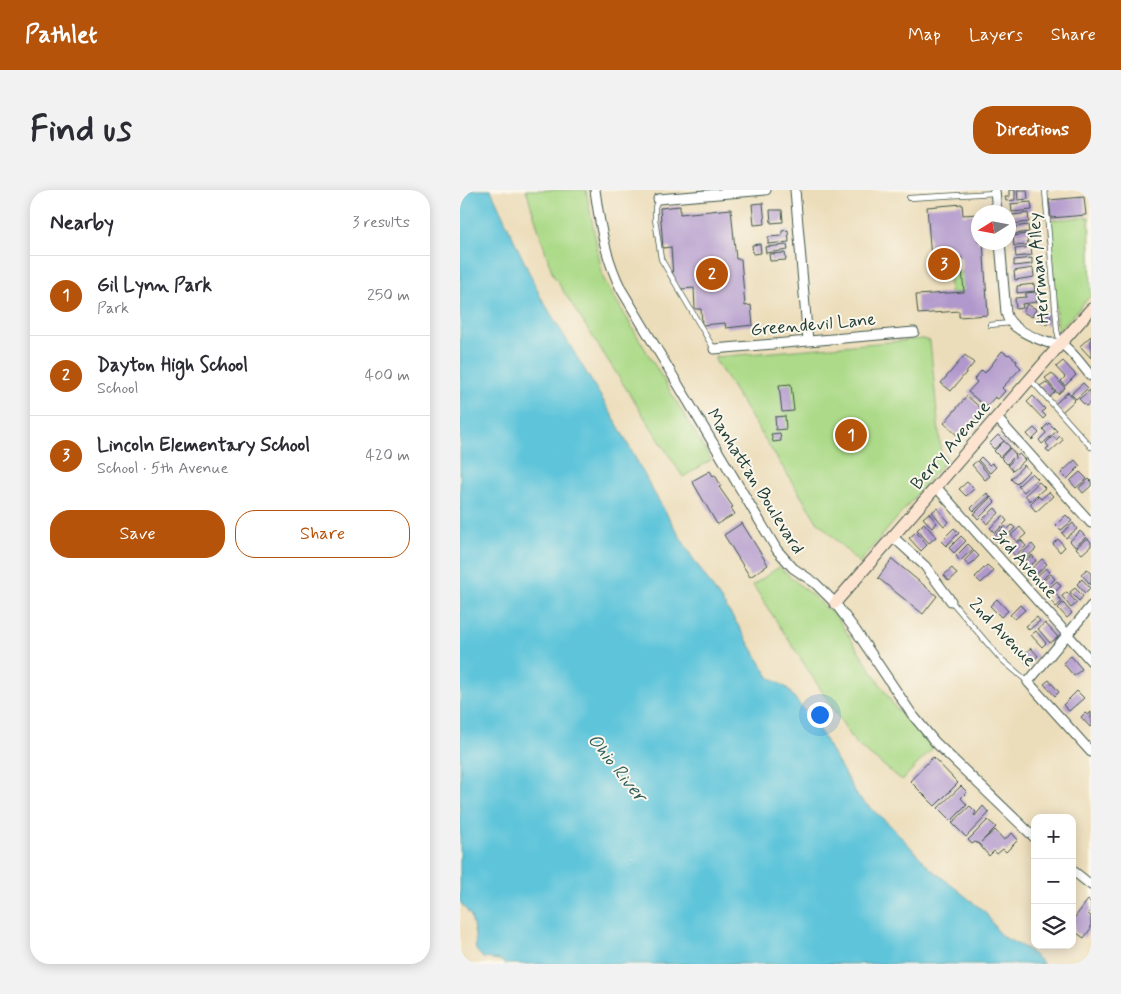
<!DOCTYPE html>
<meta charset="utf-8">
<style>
:root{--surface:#fff;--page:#f2f2f3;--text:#2b2b33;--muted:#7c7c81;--line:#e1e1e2;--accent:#b45309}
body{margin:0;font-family:Mynerve,sans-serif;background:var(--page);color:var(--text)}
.controls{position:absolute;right:15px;bottom:15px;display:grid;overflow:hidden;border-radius:10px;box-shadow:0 2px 12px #0003}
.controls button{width:45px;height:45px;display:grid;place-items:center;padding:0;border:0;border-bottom:1px solid var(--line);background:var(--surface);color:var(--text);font:25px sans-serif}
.compass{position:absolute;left:511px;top:15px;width:45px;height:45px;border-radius:50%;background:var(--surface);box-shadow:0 2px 12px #0003;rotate:259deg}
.you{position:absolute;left:359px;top:524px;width:18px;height:18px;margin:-12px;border:4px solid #fff;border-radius:50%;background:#1a73e8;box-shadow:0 0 0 8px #1a73e833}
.badge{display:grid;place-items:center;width:32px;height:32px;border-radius:50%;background:var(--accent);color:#fff;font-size:16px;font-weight:700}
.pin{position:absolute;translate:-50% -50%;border:2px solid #fff;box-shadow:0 1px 5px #0006}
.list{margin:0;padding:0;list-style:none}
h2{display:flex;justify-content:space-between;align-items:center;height:65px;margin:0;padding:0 20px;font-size:21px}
h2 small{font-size:16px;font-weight:400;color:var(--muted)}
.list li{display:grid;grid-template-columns:32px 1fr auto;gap:15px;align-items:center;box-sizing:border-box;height:80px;padding:0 20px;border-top:1px solid var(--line)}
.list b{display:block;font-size:19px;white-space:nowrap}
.list p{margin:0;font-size:16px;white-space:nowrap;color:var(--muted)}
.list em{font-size:16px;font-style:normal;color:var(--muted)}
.actions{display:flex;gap:10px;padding:15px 20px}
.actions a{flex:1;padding:11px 0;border:1px solid var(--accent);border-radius:20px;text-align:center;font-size:18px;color:var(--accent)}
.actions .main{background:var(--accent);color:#fff}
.icon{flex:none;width:28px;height:28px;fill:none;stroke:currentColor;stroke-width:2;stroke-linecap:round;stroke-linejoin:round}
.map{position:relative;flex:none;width:631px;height:774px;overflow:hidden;border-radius:20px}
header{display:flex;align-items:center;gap:30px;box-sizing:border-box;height:70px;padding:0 25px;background:var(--accent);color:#fff}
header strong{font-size:24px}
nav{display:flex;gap:28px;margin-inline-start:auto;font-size:18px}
.intro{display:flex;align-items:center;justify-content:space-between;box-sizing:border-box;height:120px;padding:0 30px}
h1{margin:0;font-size:35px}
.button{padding:12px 22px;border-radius:20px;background:var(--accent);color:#fff;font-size:18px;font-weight:700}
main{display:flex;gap:30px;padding:0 30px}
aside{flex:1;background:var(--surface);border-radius:20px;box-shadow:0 2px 12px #0003}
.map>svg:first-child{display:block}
.green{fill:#acda88;stroke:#668c5e}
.water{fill:#5dc4da;stroke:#3e8087}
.building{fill:#b198cc}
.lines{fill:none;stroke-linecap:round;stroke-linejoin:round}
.lane-casing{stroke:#3e5548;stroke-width:6}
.street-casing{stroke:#3e5548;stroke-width:11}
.secondary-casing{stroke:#3e5548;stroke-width:13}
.lane{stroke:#fff;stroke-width:4.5}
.street{stroke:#fff;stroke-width:9}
.secondary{stroke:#fde4d1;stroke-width:11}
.labels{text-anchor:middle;stroke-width:4;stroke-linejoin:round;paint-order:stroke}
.street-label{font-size:18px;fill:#1f3d34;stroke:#fbf7ec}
.water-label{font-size:19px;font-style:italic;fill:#2e5f5e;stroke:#fbf7ec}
</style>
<header>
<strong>Pathlet</strong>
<nav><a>Map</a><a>Layers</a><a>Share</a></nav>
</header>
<div class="intro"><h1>Find us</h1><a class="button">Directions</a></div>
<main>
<aside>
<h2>Nearby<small>3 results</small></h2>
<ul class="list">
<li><span class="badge">1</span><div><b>Gil Lynn Park</b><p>Park</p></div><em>250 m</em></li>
<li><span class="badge">2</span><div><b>Dayton High School</b><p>School</p></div><em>400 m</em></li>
<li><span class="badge">3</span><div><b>Lincoln Elementary School</b><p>School · 5th Avenue</p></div><em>420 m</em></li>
</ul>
<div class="actions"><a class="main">Save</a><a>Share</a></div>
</aside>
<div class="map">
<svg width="631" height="774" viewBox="0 0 631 774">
<rect width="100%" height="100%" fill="#fbf7ec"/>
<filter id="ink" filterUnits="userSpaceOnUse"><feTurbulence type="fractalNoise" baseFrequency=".02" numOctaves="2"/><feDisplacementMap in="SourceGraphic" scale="10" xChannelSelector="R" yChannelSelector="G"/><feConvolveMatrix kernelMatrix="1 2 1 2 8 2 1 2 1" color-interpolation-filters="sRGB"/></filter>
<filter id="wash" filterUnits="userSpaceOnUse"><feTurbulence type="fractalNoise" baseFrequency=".0096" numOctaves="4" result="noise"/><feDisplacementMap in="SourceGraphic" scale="20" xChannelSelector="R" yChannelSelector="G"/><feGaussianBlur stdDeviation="1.12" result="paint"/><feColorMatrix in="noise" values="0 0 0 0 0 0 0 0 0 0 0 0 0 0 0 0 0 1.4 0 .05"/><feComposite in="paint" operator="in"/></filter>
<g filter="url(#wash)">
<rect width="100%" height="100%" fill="#ecddba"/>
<!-- green -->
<path class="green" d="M66,0H126L143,88L251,270L223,287L93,85Z
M629,27L631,105L598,142L589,30Z
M503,82L504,102L490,103L489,83Z
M463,149L470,151L481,263L487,269L399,373L356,330L255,170V167Z
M319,377L376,426L435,517L473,558L442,590L396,554L293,395Z"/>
<!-- water -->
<path class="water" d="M0,0H31L80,106L155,230L193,301L232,367L276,432L309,487L327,498L361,543L398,607L431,636L470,678L525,722L541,746L567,759L584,774H45L40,770L23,768L16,760L15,745L11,726L0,712Z"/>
<g id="blocks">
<!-- building -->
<path class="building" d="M549,0H555V10L546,11L545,7H549Z
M557,0H567L568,9L558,10Z
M624,7L626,25L591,28L589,10Z
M571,12L572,20L552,22L551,14Z
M303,13L305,34L294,35L292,14Z
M502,14L503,25L518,24V52H523L528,125L499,127V121L458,124L456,105L504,102L501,67L471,69L467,17Z
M220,16V24L271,19L276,69H281L285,116L291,115L293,135L266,138L265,133L242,135L241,119H235L234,98L222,99L213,88L211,57L203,58L200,18Z
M310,20H322L323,32L311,33Z
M568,23L569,32L553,34L552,25Z
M568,35L569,42L554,44L553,37Z
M328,40L329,52L308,54V47L322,46V41Z
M567,44L568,55L554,56L553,46Z
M300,54L301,63L293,64L292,55Z
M327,55L328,60L306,63L305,57Z
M571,57L572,65L556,67L555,59Z
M325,63L326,70L310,71L309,64Z
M572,68V74L554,76V70Z
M573,78L574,87L555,90L554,81Z
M574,94L575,101L557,103V96Z
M576,102L577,112L562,114L563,118L556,119L555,108L566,107V103Z
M567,114L576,119L572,127L563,122Z
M582,121L591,126L587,135L577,130Z
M631,146V168L620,156Z
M542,161L548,165L549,164L557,171L556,173L561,178L542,198L545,201L538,209L535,207L526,217L508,202L517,192L514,189L522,180L525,183Z
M505,165L514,173L491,201L481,193Z
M603,171L616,185L605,196L601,191L605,187L596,177Z
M592,183L605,198L598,204L585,188Z
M586,192L595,202L590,207L580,196Z
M623,193L628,198L616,209L611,204Z
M331,194L334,221L322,222L319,195Z
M630,200L631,212L626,216L619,209Z
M608,202L615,210L602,222L595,214Z
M507,206L523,220L499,247L484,233Z
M573,206L585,219L582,222L586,226L583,229L567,212Z
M325,226L326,239L316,240L315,227Z
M589,233L597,241L582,254L579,250L586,243L583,239Z
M574,238L579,243L572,250L567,244Z
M320,243L321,251L313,252L311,244Z
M538,245L544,251L534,259L529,254Z
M593,246L596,250L600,246L603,250L589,263L586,259L589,257L586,253Z
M544,251L550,257L540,267L534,261Z
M550,258L556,265L547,274L541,268Z
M559,264L565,270L553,281L548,275Z
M521,267L529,275L532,273L536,277L530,283L518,270Z
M615,270L620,276L607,289L601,283Z
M517,271L530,286L525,290L512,275Z
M564,275L569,281L556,294L551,289Z
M250,281L253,286L255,285L261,296L259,297L273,317L271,318L275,324L257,334L232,291Z
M620,282L627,289L616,298L610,291Z
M572,283L578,289L564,302L558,296Z
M629,289L631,291V296L623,303L619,298Z
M507,292L514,299L506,306L499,299Z
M579,292L585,298L570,311L565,305Z
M589,302L593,306L576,322L570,314L578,306L581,309Z
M527,303L530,306L514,321L511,318Z
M531,307L535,312L518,329L514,324Z
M477,318L489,332L484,336L472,322Z
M535,318L539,323L527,334L523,329Z
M469,323L477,333L472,338L463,328Z
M606,325L612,331L601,340L596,335Z
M543,326L547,331L535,343L530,338Z
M282,333L308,375L290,387L264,345Z
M464,333L476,347L469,353L457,340Z
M613,333L617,339L606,348L602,343Z
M552,335L555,338L540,353L534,347L545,336L548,339Z
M560,337L566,344L557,352L551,345Z
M494,338L499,343L486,356L481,351Z
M620,341L626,347L615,357L610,351Z
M456,342L467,355L461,361L449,348Z
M501,346L506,351L494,363L489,358Z
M627,348L631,352V356L622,364L616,358Z
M598,349L605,357L600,362L593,354Z
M561,350L566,356L555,366L550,360Z
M508,354L513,359L500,371L496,366Z
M572,354L576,359L560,373L556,369Z
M514,361L519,366L509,376L504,371Z
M572,365L576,371L568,377L564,372Z
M432,369L477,406L463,424L418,388Z
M582,369L587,374L574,386L569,381Z
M527,375L534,381L521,393L515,387Z
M492,378L497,384L489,391L484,385Z
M586,378L590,382L580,392L575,388Z
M627,379L631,384V395L621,384Z
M591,384L595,389L586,398L581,393Z
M622,389L630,398L625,403L617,394Z
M597,391L601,396L592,405L587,400Z
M615,398L623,406L619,411L610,402Z
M607,402L617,413L611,418L602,406Z
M595,403L602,412L596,417L589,408Z
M537,409L548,421L541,427L530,416Z
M603,413L612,423L607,428L598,418Z
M560,415L565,420L555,429L550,425Z
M577,427L580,431L569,440L566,436Z
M585,433L598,447L590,453L578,439Z
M576,441L586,453L582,457L571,445Z
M571,458L578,466L568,475L561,466Z
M611,466L622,479L614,486L603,473Z
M589,490L599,502L595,506L584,494Z
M617,501L624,508L609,521L603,515Z
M631,522V536L630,537L621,527L625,523L628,525Z
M473,567L498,593L475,616L450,591Z
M501,596L507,602L501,608L507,615L491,631L478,618Z
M510,616L516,622L514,625L515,626L523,616L529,623L506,647L492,633Z
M528,630L536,637L521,652L535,640L544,650L552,643L558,650L546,662L543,659L537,664L534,661L529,666L519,654L515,652L512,654L508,650Z
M628,710L631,712V721L628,724L631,726V738L624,748L614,741L615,733L612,731Z"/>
</g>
</g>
<g filter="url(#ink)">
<use href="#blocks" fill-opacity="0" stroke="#3e5548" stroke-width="1"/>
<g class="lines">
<defs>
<path id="lane" d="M585,0L597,140L600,153
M449,8L535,3
M198,9L195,17V29L201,69L254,159
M530,135L550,133
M571,190L631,257
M491,411L540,468L568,492"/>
<path id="street" d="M135,0C140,36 145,66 161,99L317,360L333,378L355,393L375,413L396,441L451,523L475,552L575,648
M335,0L348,151
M535,0L537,22
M198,9L306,0
M540,52L546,123C549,138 572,147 586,152C590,154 596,152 601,154C611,159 623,177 631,186
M254,159L454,142
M537,228L631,333
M477,298L631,471
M432,346L465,376L491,411
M631,416L568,492L631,562
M612,680L631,695"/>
<path id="secondary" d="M375,413L631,119"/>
</defs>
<!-- lane casing -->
<use href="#lane" class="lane-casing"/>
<!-- street casing -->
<use href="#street" class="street-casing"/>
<!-- secondary casing -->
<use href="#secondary" class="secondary-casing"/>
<!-- lane -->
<use href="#lane" class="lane"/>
<!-- street -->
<use href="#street" class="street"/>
<!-- secondary -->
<use href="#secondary" class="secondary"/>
</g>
</g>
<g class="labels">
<!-- street labels -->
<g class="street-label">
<text transform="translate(578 78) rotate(-95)" y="6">Herrman Alley</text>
<text transform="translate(353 134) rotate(-5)" y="6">Greendevil Lane</text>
<text transform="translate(490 255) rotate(-49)" y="6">Berry Avenue</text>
<text transform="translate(296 291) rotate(58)" y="6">Manhattan Boulevard</text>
<text transform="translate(566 374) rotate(48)" y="6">3rd Avenue</text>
<text transform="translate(543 442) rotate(46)" y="6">2nd Avenue</text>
</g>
<!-- water labels -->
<g class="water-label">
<text transform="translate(158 577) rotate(51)" y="7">Ohio River</text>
</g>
</g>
</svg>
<div class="controls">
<button>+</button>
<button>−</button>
<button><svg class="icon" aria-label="layers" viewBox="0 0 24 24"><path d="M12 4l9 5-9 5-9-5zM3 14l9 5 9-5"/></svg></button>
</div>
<svg class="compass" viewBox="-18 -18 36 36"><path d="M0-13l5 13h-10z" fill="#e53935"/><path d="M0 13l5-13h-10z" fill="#7c7c81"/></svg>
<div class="you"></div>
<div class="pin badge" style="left:391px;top:245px">1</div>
<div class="pin badge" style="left:252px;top:84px">2</div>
<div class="pin badge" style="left:484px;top:74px">3</div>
</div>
</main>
